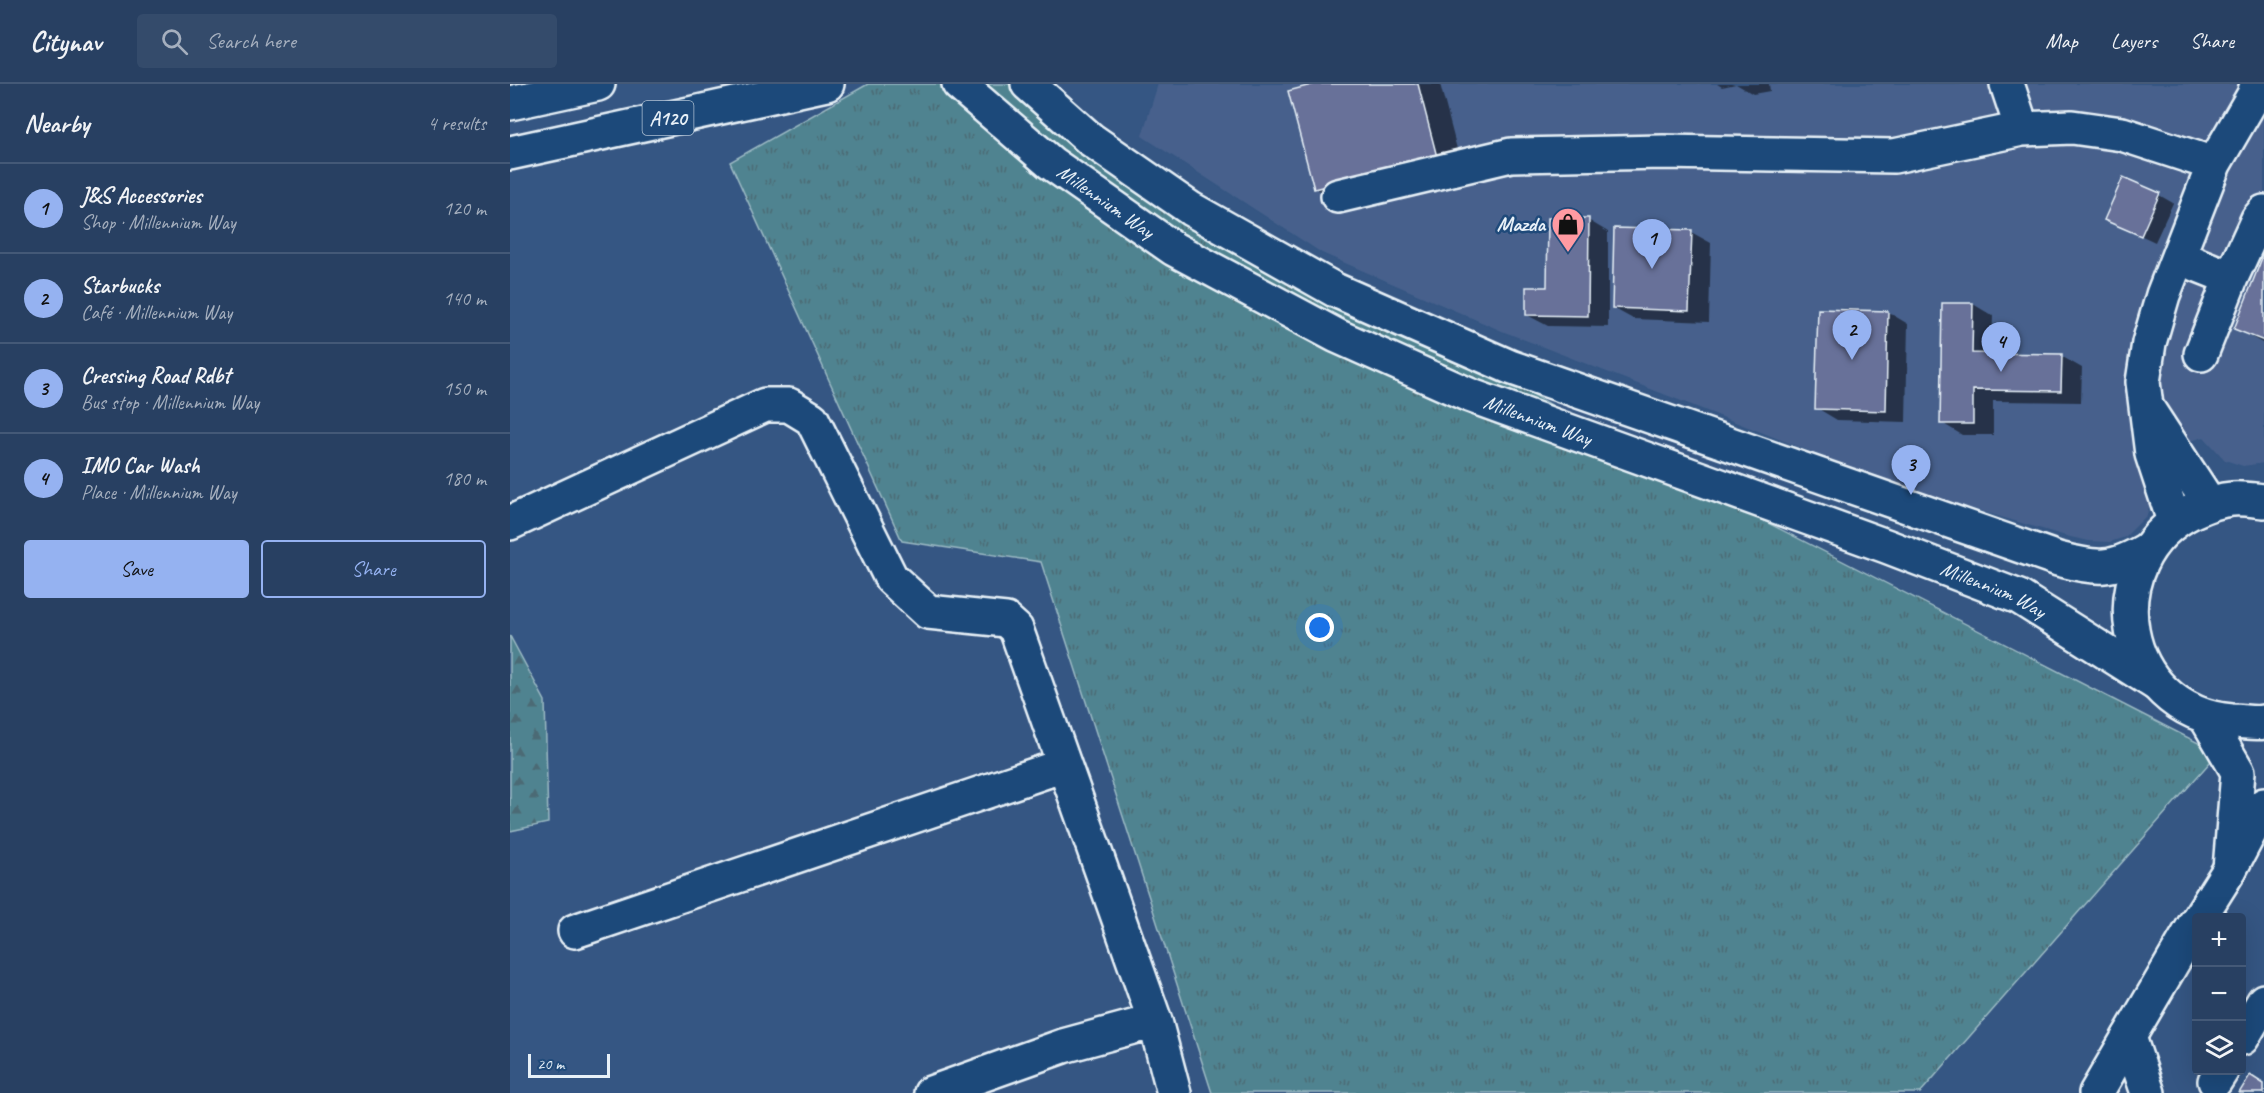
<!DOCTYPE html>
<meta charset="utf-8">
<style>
:root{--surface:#284062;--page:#344b6b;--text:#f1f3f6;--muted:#a5afbe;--line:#445977;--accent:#95b2f1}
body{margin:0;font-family:Caveat,sans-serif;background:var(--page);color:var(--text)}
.controls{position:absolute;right:18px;bottom:18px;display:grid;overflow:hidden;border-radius:6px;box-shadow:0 6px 24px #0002}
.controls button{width:54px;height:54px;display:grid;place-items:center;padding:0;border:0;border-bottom:2px solid var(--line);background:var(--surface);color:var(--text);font:30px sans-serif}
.scale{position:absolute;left:18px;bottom:15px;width:82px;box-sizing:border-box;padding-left:6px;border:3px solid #e8f1f8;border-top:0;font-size:16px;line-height:21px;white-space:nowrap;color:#e8f1f8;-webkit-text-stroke:4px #1f4a7a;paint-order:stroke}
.you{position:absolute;left:810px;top:544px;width:21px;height:21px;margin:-15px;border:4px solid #fff;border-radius:50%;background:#1a73e8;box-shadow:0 0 0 9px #1a73e833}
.badge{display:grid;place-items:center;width:39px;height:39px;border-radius:50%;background:var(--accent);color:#111;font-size:20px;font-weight:700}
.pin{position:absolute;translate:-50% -50px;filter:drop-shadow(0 2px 3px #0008)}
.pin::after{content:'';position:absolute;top:32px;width:21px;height:18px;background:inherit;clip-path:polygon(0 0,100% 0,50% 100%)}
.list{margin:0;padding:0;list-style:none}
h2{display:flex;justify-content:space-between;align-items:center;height:78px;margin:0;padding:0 24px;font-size:26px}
h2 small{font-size:20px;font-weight:400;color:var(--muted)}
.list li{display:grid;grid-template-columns:39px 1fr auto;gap:18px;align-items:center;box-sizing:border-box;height:90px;padding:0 24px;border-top:2px solid var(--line)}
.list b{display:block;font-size:22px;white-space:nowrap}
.list p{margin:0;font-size:20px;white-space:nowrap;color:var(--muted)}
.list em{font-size:20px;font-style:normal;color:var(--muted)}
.actions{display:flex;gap:12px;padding:18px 24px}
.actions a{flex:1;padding:14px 0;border:2px solid var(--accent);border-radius:6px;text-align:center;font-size:21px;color:var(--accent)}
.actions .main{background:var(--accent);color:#111}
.icon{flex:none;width:33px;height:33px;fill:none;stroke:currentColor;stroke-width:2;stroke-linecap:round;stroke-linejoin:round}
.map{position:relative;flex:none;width:1754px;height:1009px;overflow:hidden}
header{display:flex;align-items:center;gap:36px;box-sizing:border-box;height:84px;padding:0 30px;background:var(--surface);border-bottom:2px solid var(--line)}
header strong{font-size:28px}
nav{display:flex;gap:33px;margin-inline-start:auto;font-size:21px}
.search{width:420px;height:54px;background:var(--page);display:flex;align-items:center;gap:15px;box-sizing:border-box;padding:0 21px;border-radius:6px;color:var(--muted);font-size:22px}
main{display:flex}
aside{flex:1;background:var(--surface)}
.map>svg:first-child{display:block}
.built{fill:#47618c}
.grass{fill:url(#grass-tufts);stroke:#9cbac4;stroke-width:1.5}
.forest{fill:url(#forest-firs);stroke:#9cbac4;stroke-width:1.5}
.shadow{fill:#0007}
.building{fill:#687199;stroke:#e8f1f8;stroke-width:1.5}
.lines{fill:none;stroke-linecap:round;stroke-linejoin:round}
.minor-casing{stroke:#e8f1f8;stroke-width:38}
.major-casing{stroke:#e8f1f8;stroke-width:38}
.highway-casing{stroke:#e8f1f8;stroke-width:38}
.minor{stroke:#1f4a7a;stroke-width:33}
.major{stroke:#1f4a7a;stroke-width:33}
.highway{stroke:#1f4a7a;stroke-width:33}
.labels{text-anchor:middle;stroke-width:5;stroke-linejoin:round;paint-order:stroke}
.shield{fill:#1f4a7a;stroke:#acbfd2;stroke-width:1.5}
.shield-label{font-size:20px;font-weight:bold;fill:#e8f1f8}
.street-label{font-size:21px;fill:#e8f1f8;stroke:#1f4a7a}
.poi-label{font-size:21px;font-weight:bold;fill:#e8f1f8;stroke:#1f4a7a;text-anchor:end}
</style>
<header>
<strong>Citynav</strong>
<div class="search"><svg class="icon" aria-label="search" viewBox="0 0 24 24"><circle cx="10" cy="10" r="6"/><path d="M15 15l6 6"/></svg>Search here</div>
<nav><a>Map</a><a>Layers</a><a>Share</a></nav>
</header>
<main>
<aside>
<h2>Nearby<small>4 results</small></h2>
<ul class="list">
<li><span class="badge">1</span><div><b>J&amp;S Accessories</b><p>Shop · Millennium Way</p></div><em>120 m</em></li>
<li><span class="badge">2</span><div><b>Starbucks</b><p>Café · Millennium Way</p></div><em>140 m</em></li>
<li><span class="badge">3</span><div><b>Cressing Road Rdbt</b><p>Bus stop · Millennium Way</p></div><em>150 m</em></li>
<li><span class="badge">4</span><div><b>IMO Car Wash</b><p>Place · Millennium Way</p></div><em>180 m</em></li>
</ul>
<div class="actions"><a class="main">Save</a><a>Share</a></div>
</aside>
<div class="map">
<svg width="1754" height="1009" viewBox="0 0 1754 1009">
<defs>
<pattern id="grass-tufts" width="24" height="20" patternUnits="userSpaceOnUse" patternTransform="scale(1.5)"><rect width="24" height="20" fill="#508390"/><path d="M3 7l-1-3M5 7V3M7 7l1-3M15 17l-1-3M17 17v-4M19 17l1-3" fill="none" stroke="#4c6b74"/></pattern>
<pattern id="forest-firs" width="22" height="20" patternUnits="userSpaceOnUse" patternTransform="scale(1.5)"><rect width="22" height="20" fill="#508390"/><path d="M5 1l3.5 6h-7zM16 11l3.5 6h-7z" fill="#4c6b74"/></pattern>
</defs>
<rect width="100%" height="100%" fill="#355683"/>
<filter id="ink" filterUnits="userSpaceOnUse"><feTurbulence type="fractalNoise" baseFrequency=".0167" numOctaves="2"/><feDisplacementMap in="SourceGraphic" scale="12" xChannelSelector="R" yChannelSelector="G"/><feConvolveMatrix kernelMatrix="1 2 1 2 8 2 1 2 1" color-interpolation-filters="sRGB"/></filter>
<g filter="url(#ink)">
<!-- built -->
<path class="built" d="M648,0H1754V379L1733,382L1715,376L1694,353L1663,362L1640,404V418L1637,431L1615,453L1600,458L1579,457L1556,452L1399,406L992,247L812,169L632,52Z"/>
<!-- grass -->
<path class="grass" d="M358,0H501L1127,372L1708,669L1410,1009H702L531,478L392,457L220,78Z"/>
<!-- forest -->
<path class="forest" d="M0,552L35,617L38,739L0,747Z"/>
<!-- shadow -->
<path class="shadow" d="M811,0H930L953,88L831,119L805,104Z
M1207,0H1259L1260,7L1243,10L1226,0L1212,3Z
M1649,111L1663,119L1645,158L1596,135Z
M1078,136L1098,148V243L1038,242L1017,231L1038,204Z
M1181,148L1201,159L1199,238L1123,235L1103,224Z
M1754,173V260L1725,244Z
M1463,220L1483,232L1482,271L1551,272L1572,284L1571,318L1483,317V351H1452L1432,339Z
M1309,226L1378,228L1398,240L1396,338L1327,336L1307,324Z"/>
<!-- building -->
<path class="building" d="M805,0H908L927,73L804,105L778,7Z
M1613,93L1650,109L1631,152L1594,136Z
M1038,134H1079L1078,232L1016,231V203H1037Z
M1104,144L1182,146L1179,227L1102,224Z
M1754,169V257L1724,245Z
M1432,219H1463L1462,269L1552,270L1551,307L1463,306V340H1430Z
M1308,225L1378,227L1376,327L1305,325Z
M1740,991L1754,1000V1009H1729Z"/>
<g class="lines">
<defs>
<path id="minor" d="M1497,0L1512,45
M828,112L1001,71L1153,68L1384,72L1512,45L1562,43L1612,50L1704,80
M1668,173L1721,194L1748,135L1754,128
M1691,270L1721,194
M1639,327L1699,419
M1664,437L1642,370L1633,298L1639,259L1653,211L1704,80L1744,11L1747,0
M0,439L255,321H279L302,335L381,494L418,528L496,536L506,545L645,937L664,1009
M65,847L554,681
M1732,954L1754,917
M1705,997L1712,986
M421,1009L553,962L645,937"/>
<g id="major">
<path id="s1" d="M449,0L541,79L664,165L827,252L959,311L1376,462L1509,513L1645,599"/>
<path d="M518,0L580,55L681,125L825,206L1000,283L1548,475C1588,485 1601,487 1638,465"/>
<path d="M1754,417C1744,416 1732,414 1722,415C1708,416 1696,421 1683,427C1582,477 1609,628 1722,637C1733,637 1744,640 1754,638"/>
<path d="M1697,635L1728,688L1720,785"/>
<path d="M1689,834L1720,785L1754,721"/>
<path d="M1619,953L1638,1009"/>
<path d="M1586,1009L1686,838"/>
</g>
<path id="highway" d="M0,19L88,0
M0,69L317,0"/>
</defs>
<!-- minor casing -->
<use href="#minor" class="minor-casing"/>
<!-- major casing -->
<use href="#major" class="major-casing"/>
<!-- highway casing -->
<use href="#highway" class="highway-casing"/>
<!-- minor -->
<use href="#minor" class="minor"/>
<!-- major -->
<use href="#major" class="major"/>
<!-- highway -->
<use href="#highway" class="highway"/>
</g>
</g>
<!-- icons -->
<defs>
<symbol id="shop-pin" viewBox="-11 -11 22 30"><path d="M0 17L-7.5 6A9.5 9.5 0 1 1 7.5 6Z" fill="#ff9aa2" stroke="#1f4a7a"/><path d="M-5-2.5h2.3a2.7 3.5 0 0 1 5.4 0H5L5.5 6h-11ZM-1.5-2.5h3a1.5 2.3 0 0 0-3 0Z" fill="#111"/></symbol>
</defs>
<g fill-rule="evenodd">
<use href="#shop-pin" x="1039" y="121" width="38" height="52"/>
</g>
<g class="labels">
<!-- shield labels -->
<rect class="shield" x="132.5" y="17" width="51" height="34" rx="4.5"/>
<g class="shield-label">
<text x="158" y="41">A120</text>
</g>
<!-- street labels -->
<g class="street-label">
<text dy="7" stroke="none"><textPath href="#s1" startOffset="188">Millennium Way</textPath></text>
<text dy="7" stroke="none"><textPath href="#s1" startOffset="674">Millennium Way</textPath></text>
<text dy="7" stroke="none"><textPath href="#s1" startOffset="1160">Millennium Way</textPath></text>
</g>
<!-- poi labels -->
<g class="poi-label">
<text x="1035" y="147">Mazda</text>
</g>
</g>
</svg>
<div class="controls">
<button>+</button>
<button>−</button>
<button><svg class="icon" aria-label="layers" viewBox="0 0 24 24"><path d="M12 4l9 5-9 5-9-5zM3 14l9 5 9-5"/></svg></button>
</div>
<div class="scale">20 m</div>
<div class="you"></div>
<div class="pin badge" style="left:1142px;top:185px">1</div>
<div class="pin badge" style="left:1342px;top:276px">2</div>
<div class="pin badge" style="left:1401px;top:411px">3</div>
<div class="pin badge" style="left:1491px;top:288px">4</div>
</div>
</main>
